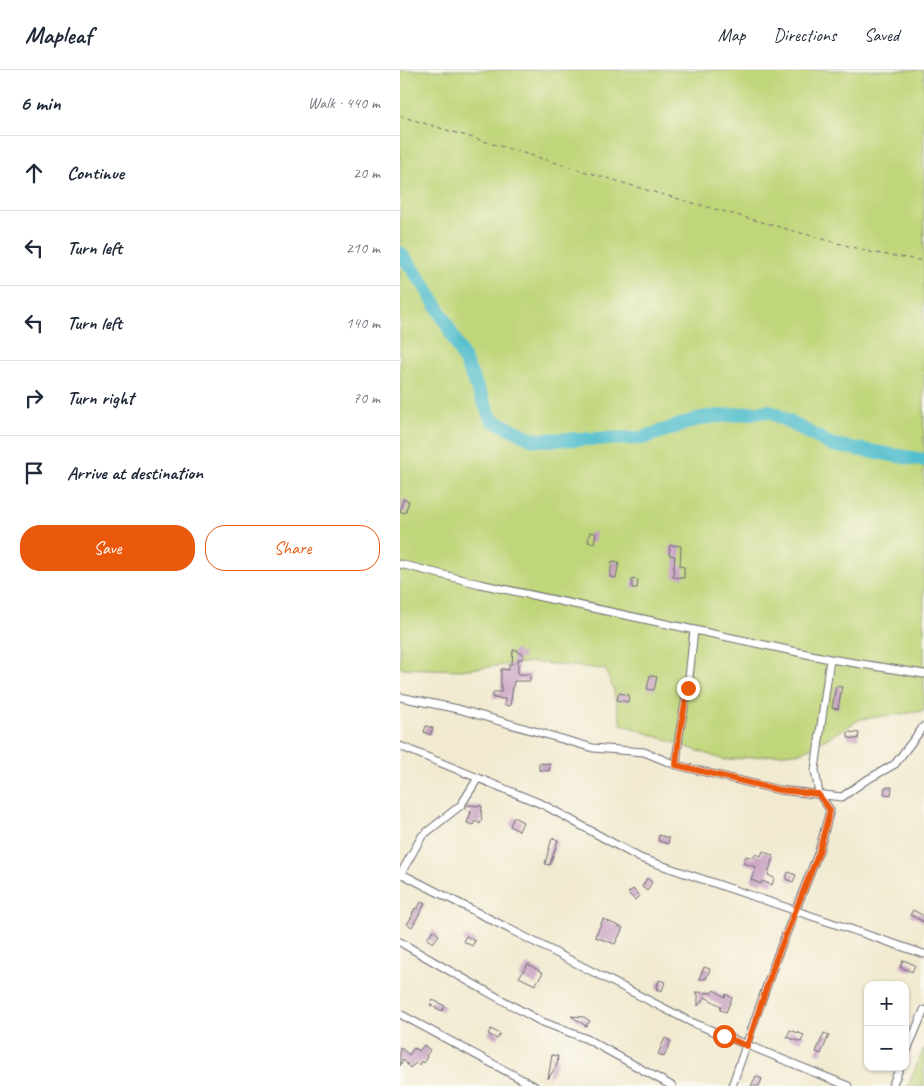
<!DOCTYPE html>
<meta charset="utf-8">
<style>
:root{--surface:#fff;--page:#f2f2f3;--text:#1f2937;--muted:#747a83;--line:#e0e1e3;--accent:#ea580c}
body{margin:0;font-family:Caveat,sans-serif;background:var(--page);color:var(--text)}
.controls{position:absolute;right:15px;bottom:15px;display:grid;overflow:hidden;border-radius:10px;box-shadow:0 1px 4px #0004}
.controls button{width:45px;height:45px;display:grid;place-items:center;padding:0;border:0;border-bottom:1px solid var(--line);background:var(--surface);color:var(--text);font:25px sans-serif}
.stop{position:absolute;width:15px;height:15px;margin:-11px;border:4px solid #ea580c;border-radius:50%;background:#fff}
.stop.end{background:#ea580c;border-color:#fff;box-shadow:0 1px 5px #0008}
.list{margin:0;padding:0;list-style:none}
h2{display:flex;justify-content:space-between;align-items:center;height:65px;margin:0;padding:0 20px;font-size:21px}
h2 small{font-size:16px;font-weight:400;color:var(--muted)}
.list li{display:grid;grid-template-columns:32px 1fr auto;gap:15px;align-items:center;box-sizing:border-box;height:75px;padding:0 20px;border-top:1px solid var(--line)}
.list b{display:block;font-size:19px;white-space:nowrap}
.list em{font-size:16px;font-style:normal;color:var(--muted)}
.actions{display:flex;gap:10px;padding:15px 20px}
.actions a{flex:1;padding:11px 0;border:1px solid var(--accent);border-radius:20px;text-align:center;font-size:18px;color:var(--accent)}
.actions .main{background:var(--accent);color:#fff}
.icon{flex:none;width:28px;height:28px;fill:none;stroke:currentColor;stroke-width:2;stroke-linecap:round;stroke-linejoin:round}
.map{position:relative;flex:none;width:524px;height:1016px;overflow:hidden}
header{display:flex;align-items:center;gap:30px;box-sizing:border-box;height:70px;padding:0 25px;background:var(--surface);border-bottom:1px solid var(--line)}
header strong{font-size:24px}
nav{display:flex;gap:28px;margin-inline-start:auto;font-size:18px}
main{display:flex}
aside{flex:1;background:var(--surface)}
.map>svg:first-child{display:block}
.green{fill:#c0d67a;stroke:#717c5a}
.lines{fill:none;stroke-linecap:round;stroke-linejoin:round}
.river{stroke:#53bfce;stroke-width:14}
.building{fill:#c69ec1}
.minor-casing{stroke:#6a686f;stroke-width:9}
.path{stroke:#6a686f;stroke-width:1;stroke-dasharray:4 4;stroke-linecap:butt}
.minor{stroke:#fff;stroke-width:7}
.route{stroke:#ea580c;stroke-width:6}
</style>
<header>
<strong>Mapleaf</strong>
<nav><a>Map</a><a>Directions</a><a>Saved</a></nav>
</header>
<main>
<aside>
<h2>6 min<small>Walk · 440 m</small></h2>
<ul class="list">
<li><svg class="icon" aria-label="ahead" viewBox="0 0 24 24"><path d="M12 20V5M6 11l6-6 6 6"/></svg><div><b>Continue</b></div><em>20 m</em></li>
<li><svg class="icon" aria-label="left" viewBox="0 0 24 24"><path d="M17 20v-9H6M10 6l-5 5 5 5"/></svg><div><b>Turn left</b></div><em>210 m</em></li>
<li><svg class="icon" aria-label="left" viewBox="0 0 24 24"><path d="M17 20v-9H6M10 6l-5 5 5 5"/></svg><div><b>Turn left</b></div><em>140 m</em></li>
<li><svg class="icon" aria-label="right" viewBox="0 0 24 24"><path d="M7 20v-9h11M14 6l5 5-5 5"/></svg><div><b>Turn right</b></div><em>70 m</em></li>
<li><svg class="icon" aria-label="arrive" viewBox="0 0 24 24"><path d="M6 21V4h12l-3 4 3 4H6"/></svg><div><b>Arrive at destination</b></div></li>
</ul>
<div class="actions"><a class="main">Save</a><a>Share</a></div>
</aside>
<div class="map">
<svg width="524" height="1016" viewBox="0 0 524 1016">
<rect width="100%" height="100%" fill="#fbf7ec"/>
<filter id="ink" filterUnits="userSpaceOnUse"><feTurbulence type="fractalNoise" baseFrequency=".02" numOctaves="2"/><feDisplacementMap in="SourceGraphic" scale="10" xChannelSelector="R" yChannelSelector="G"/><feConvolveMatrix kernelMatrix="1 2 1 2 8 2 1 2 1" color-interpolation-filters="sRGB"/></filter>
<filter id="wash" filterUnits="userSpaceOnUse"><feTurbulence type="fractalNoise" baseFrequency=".0096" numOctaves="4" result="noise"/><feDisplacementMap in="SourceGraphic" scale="20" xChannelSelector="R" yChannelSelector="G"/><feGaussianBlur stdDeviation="1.12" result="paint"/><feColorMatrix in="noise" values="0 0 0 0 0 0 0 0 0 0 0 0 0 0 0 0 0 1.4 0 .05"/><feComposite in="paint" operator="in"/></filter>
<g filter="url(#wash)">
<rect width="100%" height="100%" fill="#f1ead0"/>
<!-- green -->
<path class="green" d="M0,0H524V641L461,649L403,682L324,690L221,654L213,618L205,599L131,592L60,600L0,598Z
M524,978V1016H508Z"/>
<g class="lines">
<!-- river -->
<path class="river" d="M0,183C40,229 66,295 92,350L135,370L242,368L301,348L369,341L432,375L524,390"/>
</g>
<g id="blocks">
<!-- building -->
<path class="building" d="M3,429L9,431L5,443L0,441Z
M190,462L196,463L194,473L188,472Z
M270,475L281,476L280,496L284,497V508L273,507L275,486L269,485Z
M212,491L219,492L216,508L210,507Z
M232,509L238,510L237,518H232Z
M113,580H118V583H123V589H118V604H130V611H114L110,636L104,635L105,629L93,628V622H101V599L109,600V594H112Z
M250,605L257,607L254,620L247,619Z
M436,616L442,617L438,639L432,638Z
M219,623L229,625L228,632L217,630Z
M26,656L33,658L30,665L24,662Z
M448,662L459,663L458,669L448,668Z
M139,693L150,694L149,701L139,700Z
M485,717H492L491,725L484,724Z
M68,735L82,736L81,747L82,748L80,754L75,751L73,755L67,753L71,742L65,738Z
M114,747L123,752L119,761L110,756Z
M259,765L269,768L268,774L258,771Z
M152,768L158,770L150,795L145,794Z
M363,781L373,786L368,805L374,808L372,815L362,811L361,814L351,810L356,797L343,793L346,786L353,788L356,784L361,786Z
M388,802L396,805L393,812L386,809Z
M247,808L252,812L247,821L242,817Z
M233,819L239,826L235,830L228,823Z
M21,832L25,834L12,857L7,854L13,845L12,844L15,838L17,839Z
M513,840L524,846V852L510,845Z
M203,849L223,858L215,874L195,867Z
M33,860L39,865L33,873L27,869Z
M66,866L75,871L72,876L63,871Z
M503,890L515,895L512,902L500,897Z
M128,894L143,903L135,915L119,907Z
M304,897L310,899L306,909H299Z
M259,910L265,912L262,921L256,919Z
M314,920L325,927L326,924L332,928L326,942L320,940L321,936L305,927L298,936V924L295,922L312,923Z
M33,930L45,936L42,941L30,935Z
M171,946L184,947L190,951L186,956Z
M91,959L100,964L97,969L88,964Z
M390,960L404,965L401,972L387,967Z
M424,963L429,965L421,984L416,982Z
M265,968L271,971L264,987L258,984Z
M24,975L30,980L26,986L27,987L23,993L21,991L19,995L16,993L10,998L3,989L0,996V977L9,985L14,978L19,981Z
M152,985L158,986L157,995L148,1009Z
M356,1006L362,1009L359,1016H351Z"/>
</g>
</g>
<g filter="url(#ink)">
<use href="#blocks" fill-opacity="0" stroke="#6a686f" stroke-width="1"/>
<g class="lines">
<defs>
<path id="minor" d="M0,494L80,514L430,589L524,604
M0,627L58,639L193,678L244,682L276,695L379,720L442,727L463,712L495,694L524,656
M0,676L144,735L240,788L524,884
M276,695L279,666L288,617L294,560
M0,803L291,952L448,1016
M0,805L22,766L61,735L78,708
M0,872L50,901L140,951L187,969L272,1016
M0,944L134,1016
M505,985L524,940
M332,1016L376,889L419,781L430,740L419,724L415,700L430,589
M492,1016L500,997"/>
</defs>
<!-- minor casing -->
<use href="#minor" class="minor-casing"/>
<!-- path -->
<path class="path" d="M0,46L250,121L376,156L470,182L524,191"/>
<!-- minor -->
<use href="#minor" class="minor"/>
</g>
</g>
<g class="lines" filter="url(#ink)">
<!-- route -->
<path class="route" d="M288,618L279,666L276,695L379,720L418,724L430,740L419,782L376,889L347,976L324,966"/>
</g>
</svg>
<div class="controls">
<button>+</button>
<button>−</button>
</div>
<div class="stop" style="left:324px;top:966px"></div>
<div class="stop end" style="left:288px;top:618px"></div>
</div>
</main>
